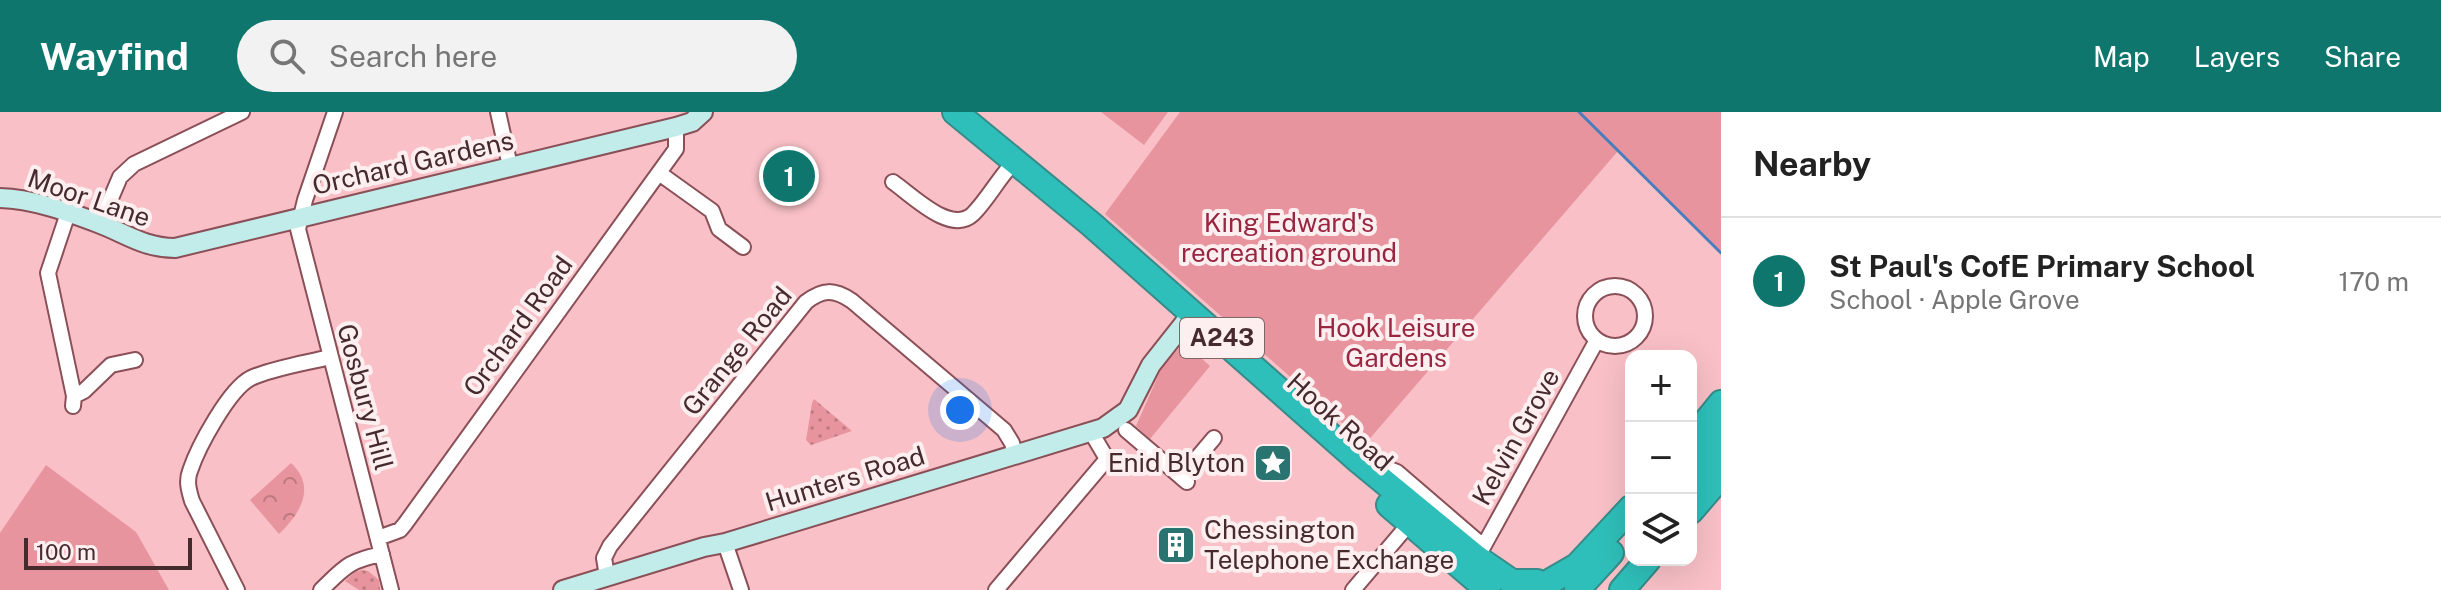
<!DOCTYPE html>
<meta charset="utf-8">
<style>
:root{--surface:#fff;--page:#f2f2f2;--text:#222;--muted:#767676;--line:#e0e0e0;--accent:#0f766e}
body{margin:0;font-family:"Public Sans",sans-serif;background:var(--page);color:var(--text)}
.controls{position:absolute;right:24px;bottom:24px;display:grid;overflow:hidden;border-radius:16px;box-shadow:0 8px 32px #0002}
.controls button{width:72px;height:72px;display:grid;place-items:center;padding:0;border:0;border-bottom:2px solid var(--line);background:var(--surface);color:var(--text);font:40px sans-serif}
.scale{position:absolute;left:24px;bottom:20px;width:168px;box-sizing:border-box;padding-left:8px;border:4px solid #462b2e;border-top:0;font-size:22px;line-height:28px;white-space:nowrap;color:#462b2e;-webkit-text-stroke:6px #fdeff0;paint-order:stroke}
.you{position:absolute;left:960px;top:298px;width:28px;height:28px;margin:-20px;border:6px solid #fff;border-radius:50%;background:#1a73e8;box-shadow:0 0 0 12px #1a73e833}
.badge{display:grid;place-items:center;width:52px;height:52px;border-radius:50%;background:var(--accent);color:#fff;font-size:26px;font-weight:700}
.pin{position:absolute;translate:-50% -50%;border:4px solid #fff;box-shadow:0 2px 8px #0006}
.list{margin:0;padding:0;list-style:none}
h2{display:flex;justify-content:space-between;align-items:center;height:104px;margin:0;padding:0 32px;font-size:34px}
h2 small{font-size:26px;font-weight:400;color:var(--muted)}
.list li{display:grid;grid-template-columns:52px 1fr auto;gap:24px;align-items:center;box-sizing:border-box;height:128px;padding:0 32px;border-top:2px solid var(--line)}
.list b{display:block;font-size:30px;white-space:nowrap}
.list p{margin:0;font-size:26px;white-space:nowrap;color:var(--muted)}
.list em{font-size:26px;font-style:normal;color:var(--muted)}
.icon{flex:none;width:44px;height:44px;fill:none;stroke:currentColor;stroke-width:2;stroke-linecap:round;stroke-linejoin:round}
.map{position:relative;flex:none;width:1721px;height:478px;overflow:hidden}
header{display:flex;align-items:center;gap:48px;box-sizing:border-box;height:112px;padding:0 40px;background:var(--accent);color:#fff}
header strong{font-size:38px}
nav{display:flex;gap:44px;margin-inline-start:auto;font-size:28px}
.search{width:560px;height:72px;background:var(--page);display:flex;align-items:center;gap:20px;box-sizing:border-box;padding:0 28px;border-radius:44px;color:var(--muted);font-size:30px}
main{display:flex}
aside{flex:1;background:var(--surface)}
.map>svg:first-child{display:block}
.grass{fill:url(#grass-dots)}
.forest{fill:url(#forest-crowns)}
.green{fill:#e7949e}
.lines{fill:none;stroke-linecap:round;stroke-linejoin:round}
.stream{stroke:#497ebe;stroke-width:3}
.street-casing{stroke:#8a4f57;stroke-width:18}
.secondary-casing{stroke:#8a4f57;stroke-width:22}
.highway-casing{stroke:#378b89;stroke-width:28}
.street{stroke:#fff;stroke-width:14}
.secondary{stroke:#c1ecea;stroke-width:18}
.highway{stroke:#2fbfba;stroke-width:24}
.labels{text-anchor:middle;stroke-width:8;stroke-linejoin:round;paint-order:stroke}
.shield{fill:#fdeff0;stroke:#7d6668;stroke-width:2}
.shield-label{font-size:24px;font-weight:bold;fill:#462b2e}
.street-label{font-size:26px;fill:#462b2e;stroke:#fdeff0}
.park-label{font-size:26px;fill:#982641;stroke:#fdeff0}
.poi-label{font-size:26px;fill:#462b2e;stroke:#fdeff0;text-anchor:end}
</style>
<header>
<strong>Wayfind</strong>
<div class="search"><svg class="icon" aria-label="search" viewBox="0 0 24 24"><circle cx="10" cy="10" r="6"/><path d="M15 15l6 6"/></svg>Search here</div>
<nav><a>Map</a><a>Layers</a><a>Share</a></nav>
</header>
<main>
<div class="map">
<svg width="1721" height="478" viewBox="0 0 1721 478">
<defs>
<pattern id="grass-dots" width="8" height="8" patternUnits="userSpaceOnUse" patternTransform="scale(2)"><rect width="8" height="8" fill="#e7949e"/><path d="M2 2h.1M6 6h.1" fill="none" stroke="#bd7981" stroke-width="1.8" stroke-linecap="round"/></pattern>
<pattern id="forest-crowns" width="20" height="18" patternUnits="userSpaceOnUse" patternTransform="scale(2)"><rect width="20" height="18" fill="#e7949e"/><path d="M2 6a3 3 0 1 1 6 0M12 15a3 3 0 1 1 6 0" fill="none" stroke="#bd7981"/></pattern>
</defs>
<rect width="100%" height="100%" fill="#f9c1c7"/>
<!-- grass -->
<path class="grass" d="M814,287L852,319L811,333L806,328L812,291Z
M362,458L368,459L379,468L380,478H359L345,469L355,460Z"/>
<!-- forest -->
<path class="forest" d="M291,351C317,375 300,402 279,422L250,388Z"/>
<!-- green -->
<path class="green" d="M1101,0H1168L1144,33Z
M1180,0H1721V141L1618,39L1366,331L1302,277L1305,268L1295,269L1105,102Z
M1182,233L1189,235L1210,254L1150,327L1136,314L1162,255Z
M46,353L136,420L169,478H0V421Z"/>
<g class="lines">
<!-- stream -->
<path class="stream" d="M1579,0L1721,141"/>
<defs>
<path id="street" d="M335,0L305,88L298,117L391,478
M498,0L510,54
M659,61L712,99L719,117L743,135
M893,70C913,84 951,123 973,102C986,89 996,71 1008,57
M68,101L48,161L74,284L73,294
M100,112L120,65L134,52L242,0
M1585 204a30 30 0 1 1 60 0a30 30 0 1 1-60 0Z
M74,284L84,279L111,253L135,248
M1126,318L1181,365
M1380,365L1392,358L1397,360L1483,434
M1187,370L1181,365L1214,326
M378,426L400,418L405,412L676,37V15
M725,431L741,478
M1477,446L1597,228
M607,464L604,446L610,434L806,190C823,177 834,177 852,189L1004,318L1012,331L1015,342
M237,478L192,389C189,379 186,369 190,359C198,335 229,277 251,266C273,256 306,251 330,245
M321,478C345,455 348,449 382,442
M996,478L1107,347L1091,320
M1353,478L1409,412"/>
<path id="secondary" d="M0,86C33,87 66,99 98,111C125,121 144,136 175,136L676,15L692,10L703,0
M563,478L704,435L725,431L1103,316L1128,298L1151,253L1185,210"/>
<path id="highway" d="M955,0L1091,112L1359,349L1477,446L1512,470H1537
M1691,328L1721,291
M1691,351L1717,319
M1691,372L1717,342
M1389,393L1488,478
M1691,399L1721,364
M1551,469L1577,454L1631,396
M1577,478L1611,441
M1622,478L1648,448"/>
</defs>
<!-- street casing -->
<use href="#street" class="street-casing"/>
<!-- secondary casing -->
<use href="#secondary" class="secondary-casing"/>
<!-- highway casing -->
<use href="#highway" class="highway-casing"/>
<!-- street -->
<use href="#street" class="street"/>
<!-- secondary -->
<use href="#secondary" class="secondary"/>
<!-- highway -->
<use href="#highway" class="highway"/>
</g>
<!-- icons -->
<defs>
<symbol id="sight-square" viewBox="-11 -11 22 22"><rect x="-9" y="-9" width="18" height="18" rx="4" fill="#297370" stroke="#fdeff0"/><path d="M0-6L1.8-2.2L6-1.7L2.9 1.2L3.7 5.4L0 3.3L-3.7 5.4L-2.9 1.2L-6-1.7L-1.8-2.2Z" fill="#fff"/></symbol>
<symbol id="building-square" viewBox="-11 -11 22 22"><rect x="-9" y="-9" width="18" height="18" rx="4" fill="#297370" stroke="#fdeff0"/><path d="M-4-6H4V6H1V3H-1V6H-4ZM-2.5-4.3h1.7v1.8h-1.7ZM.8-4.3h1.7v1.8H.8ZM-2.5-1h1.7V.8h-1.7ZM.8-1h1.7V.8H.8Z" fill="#fff"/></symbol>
</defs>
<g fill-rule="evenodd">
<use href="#sight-square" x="1251" y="329" width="44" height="44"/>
<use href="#building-square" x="1154" y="411" width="44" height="44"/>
</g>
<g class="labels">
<!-- shield labels -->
<rect class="shield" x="1180" y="206" width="84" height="40" rx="6"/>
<g class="shield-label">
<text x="1222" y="234">A243</text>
</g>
<!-- street labels -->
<g class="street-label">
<text transform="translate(413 51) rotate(-13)" y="9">Orchard Gardens</text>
<text transform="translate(89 86) rotate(19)" y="9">Moor Lane</text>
<text transform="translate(518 214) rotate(-54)" y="9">Orchard Road</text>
<text transform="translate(737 239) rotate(-51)" y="9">Grange Road</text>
<text transform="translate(365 285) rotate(75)" y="9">Gosbury Hill</text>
<text transform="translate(1340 310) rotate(42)" y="9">Hook Road</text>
<text transform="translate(1516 325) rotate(-61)" y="9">Kelvin Grove</text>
<text transform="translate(845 367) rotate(-17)" y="9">Hunters Road</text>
</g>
<!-- park labels -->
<g class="park-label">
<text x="1289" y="120">King Edward's<tspan x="1289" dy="30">recreation ground</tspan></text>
<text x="1396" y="225">Hook Leisure<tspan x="1396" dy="30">Gardens</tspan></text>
</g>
<!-- poi labels -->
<g class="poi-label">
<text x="1245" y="360">Enid Blyton</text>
<text x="1204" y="427" text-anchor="start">Chessington<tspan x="1204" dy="30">Telephone Exchange</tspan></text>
</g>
</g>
</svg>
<div class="controls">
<button>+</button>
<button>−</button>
<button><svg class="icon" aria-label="layers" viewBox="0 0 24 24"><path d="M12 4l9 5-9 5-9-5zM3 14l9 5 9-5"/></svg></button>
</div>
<div class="scale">100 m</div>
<div class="you"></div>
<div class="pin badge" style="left:789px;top:64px">1</div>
</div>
<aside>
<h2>Nearby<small></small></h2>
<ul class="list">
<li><span class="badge">1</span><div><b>St Paul's CofE Primary School</b><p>School · Apple Grove</p></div><em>170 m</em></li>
</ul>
</aside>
</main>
